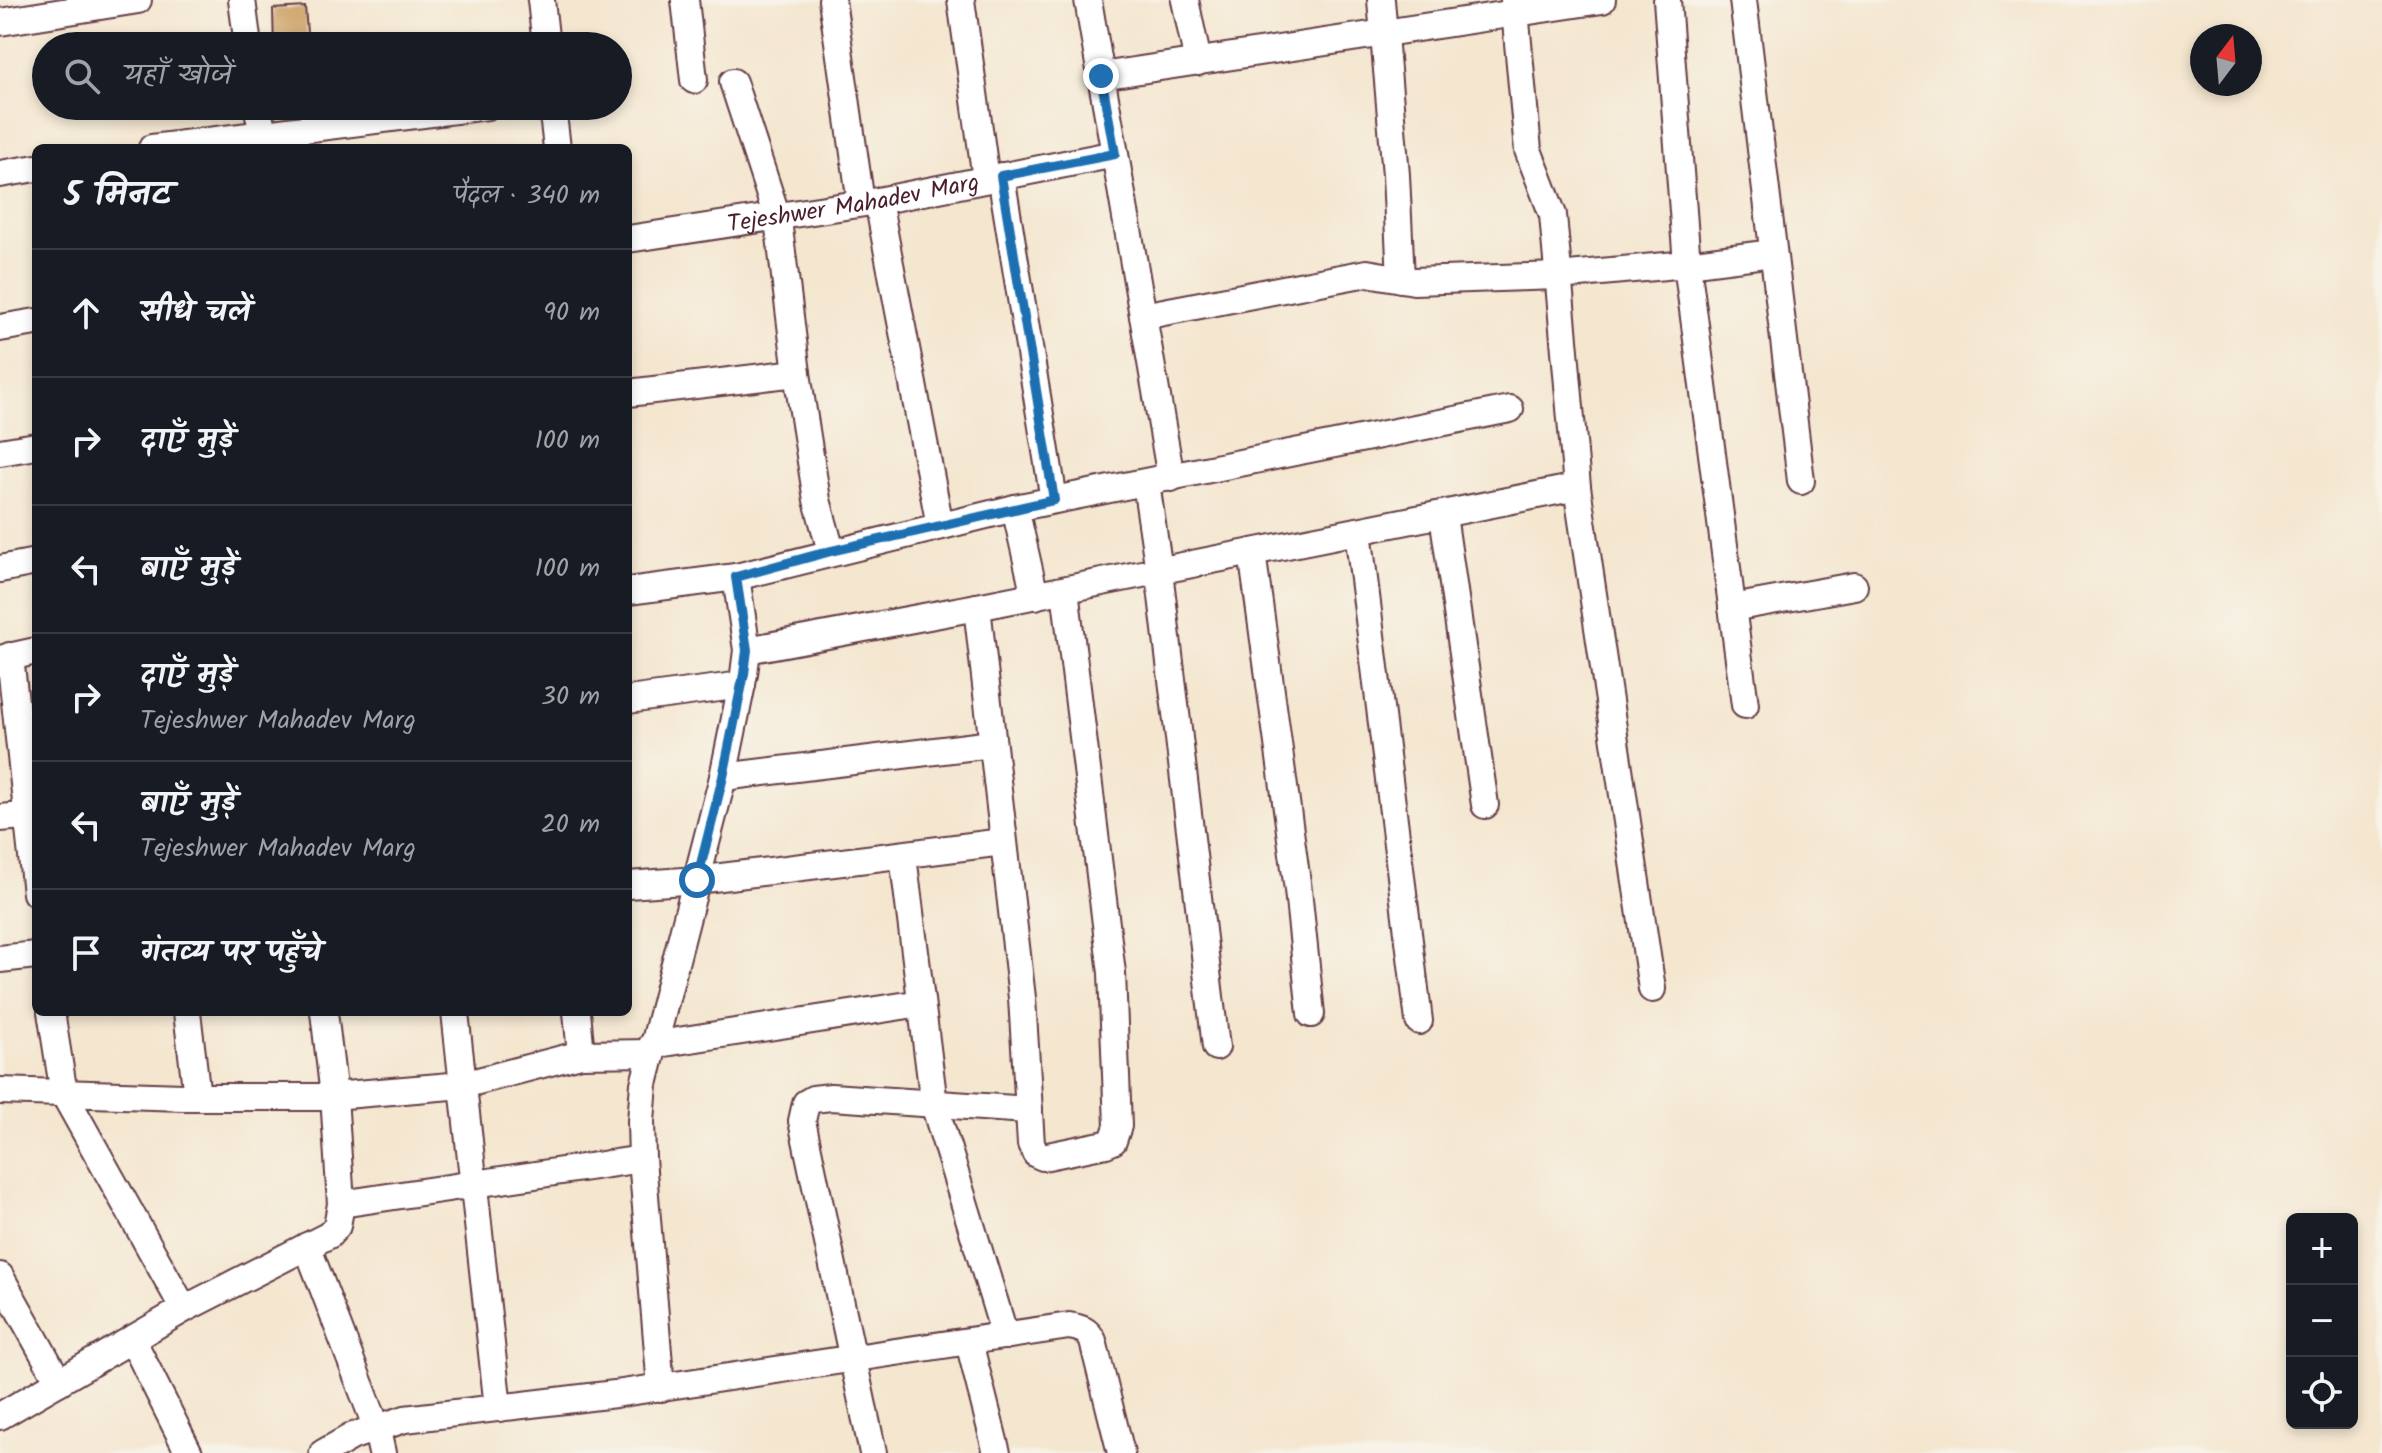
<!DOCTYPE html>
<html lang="hi">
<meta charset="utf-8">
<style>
:root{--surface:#171b24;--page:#242831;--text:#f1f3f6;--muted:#9ea1a6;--line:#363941}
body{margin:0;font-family:Kalam,"Playpen Sans Deva",sans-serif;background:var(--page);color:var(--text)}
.controls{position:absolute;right:24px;bottom:24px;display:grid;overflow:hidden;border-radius:12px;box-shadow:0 4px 12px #0003}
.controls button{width:72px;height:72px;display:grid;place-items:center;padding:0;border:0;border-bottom:2px solid var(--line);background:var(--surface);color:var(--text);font:40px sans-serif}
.compass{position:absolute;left:2190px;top:24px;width:72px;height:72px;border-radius:50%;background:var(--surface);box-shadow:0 4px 12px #0003;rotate:16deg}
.stop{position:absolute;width:24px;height:24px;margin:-18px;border:6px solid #1f6fb2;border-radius:50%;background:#fff}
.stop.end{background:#1f6fb2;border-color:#fff;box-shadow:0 2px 8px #0008}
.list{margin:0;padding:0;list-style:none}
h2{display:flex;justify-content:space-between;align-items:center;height:104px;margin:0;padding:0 32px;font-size:34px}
h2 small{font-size:26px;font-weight:400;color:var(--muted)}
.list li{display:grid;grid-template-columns:52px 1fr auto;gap:24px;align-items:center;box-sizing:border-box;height:128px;padding:0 32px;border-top:2px solid var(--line)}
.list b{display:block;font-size:30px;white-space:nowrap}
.list p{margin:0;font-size:26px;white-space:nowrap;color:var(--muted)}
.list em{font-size:26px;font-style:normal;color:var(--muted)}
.icon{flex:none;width:44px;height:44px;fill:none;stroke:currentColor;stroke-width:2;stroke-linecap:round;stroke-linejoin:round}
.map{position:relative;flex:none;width:2382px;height:1453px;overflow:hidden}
.search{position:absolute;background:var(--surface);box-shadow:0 4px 12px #0003;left:32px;top:32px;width:600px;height:88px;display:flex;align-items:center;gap:20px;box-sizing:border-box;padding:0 28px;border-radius:44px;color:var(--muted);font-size:30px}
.panel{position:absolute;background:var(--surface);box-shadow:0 4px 12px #0003;left:32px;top:144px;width:600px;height:872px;border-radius:12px}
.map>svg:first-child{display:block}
.building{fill:#ca9d60}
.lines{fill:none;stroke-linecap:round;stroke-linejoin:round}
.street-casing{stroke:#643d44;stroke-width:30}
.street{stroke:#fff;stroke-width:26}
.route{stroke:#1f6fb2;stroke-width:10}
.labels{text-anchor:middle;stroke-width:7;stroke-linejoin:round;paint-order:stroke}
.street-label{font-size:24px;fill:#4a1f2b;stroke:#f7f3e8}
</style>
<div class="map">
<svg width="2382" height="1453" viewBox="0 0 2382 1453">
<rect width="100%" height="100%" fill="#f7f3e8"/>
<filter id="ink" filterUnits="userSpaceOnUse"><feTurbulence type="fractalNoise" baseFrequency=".0125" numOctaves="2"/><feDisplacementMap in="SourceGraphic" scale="16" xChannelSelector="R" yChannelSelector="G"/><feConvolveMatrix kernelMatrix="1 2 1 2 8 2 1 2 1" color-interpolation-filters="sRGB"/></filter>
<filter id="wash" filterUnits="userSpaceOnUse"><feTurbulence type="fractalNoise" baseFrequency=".006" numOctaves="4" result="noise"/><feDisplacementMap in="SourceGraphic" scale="32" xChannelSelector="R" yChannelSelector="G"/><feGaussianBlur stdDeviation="1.8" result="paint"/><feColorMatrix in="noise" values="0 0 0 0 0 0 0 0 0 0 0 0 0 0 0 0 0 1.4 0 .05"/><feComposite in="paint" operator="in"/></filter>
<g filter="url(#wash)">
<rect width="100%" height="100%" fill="#f4e6cf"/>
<g id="blocks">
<!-- building -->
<path class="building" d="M305,7L308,46H274L273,9Z"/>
</g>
</g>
<g filter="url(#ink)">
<use href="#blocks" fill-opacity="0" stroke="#643d44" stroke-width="2"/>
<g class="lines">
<defs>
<g id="street">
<path d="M242,0L248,46"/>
<path d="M541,0L546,46"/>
<path d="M685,0L694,80"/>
<path d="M832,0L861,203"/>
<path d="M961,0L986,179"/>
<path d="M1088,0L1101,76"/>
<path d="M1185,0L1198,62"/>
<path d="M1381,0L1396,175L1401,279"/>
<path d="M1514,0L1528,150L1553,215L1577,487L1652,989"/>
<path d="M1667,0L1687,264L1745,705"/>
<path d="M1743,0L1801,481"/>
<path d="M0,22L138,0"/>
<path d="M733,82L778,220L797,373L817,500L831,551"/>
<path d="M257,106L266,148"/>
<path d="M552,106L557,148"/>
<path d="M152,148L487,106"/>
<path d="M1115,154L1171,478"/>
<path d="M0,174L36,168"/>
<path d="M1001,176L1054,500"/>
<path d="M878,201L940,526"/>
<path id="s1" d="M628,239L878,201L1115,154L1101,76L1602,0"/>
<path d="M1143,316L1367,273L1414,281L1558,276L1687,264L1773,253"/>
<path d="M0,328L36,322"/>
<path d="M628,393L797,373"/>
<path d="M0,452L36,446"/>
<path d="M1146,483L1159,571L1216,1047"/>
<path d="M1015,508L1035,596"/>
<path d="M1443,515L1485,805"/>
<path d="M1358,531L1419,1021"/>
<path d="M1252,552L1298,890L1311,1014"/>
<path d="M0,569L36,562"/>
<path d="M628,591L736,577L1015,508L1510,409"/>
<path d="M977,607L1022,998L1031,1144L1036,1154L1043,1157L1106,1144L1113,1141L1118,1126L1112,973L1065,590"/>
<path d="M1732,608L1854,586"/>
<path d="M747,650L977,607L1577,487"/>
<path d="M10,656L36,893"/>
<path d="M0,659L36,651"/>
<path d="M628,700L742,685"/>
<path d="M723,777L992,744"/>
<path d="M0,818L36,815"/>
<path d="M903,856L934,1104L1005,1336"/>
<path d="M628,885L697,880L1003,842"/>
<path d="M0,959L36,955"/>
<path d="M51,1012L64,1094L184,1309"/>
<path d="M187,1012L197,1097"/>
<path d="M455,1012L498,1408"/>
<path d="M577,1012L581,1054"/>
<path d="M652,1045L921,1003"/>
<path d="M0,1091L183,1097H321L463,1085L581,1054L651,1053"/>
<path d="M341,1204L642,1159"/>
<path d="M307,1246L376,1426L382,1453"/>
<path d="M0,1276L59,1382"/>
<path d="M132,1339L189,1453"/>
<path d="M969,1342L997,1453"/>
<path d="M661,1388L642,1159L641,1121L644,1084L723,777L744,674L747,650L736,577"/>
<path d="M0,1416L184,1309L329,1235L337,1226L341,1204L334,1096L324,1012"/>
<path d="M323,1453L353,1436L405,1419L615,1394L1069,1326C1081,1328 1088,1330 1093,1341L1121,1453"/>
<path d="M873,1453L802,1121L806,1103L813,1099L831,1097L1029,1110"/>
</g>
</defs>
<!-- street casing -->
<use href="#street" class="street-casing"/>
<!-- street -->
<use href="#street" class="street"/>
</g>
</g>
<g class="lines" filter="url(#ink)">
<!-- route -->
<path class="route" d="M697,880L723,777L744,674L747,650L736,577L831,551L1054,500L1001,176L1115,154L1101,76"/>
</g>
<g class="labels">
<!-- street labels -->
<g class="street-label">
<text dy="8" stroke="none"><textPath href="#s1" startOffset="228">Tejeshwer Mahadev Marg</textPath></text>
</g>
</g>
</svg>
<div class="controls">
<button>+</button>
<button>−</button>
<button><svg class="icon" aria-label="locate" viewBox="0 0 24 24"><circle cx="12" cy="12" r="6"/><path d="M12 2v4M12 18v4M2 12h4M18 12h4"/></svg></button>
</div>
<svg class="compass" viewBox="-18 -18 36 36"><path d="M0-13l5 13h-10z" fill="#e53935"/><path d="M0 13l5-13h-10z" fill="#9ea1a6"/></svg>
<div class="stop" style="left:697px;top:880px"></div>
<div class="stop end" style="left:1101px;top:76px"></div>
<div class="search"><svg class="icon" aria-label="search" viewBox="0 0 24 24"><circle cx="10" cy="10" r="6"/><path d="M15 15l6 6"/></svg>यहाँ खोजें</div>
<section class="panel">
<h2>5 मिनट<small>पैदल · 340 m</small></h2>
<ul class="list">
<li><svg class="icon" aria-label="ahead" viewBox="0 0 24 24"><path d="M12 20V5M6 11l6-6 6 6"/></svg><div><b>सीधे चलें</b></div><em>90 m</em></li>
<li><svg class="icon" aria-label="right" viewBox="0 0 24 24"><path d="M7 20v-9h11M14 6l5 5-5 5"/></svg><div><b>दाएँ मुड़ें</b></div><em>100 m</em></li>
<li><svg class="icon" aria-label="left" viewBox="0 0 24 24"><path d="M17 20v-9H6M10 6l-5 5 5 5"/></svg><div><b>बाएँ मुड़ें</b></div><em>100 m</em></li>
<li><svg class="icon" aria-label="right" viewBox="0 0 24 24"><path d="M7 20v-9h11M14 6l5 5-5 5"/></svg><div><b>दाएँ मुड़ें</b><p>Tejeshwer Mahadev Marg</p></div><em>30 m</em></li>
<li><svg class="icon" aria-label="left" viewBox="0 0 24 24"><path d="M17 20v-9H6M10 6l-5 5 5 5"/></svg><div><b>बाएँ मुड़ें</b><p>Tejeshwer Mahadev Marg</p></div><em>20 m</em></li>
<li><svg class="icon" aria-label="arrive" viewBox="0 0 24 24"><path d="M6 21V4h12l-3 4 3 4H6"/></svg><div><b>गंतव्य पर पहुँचे</b></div></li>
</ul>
</section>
</div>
